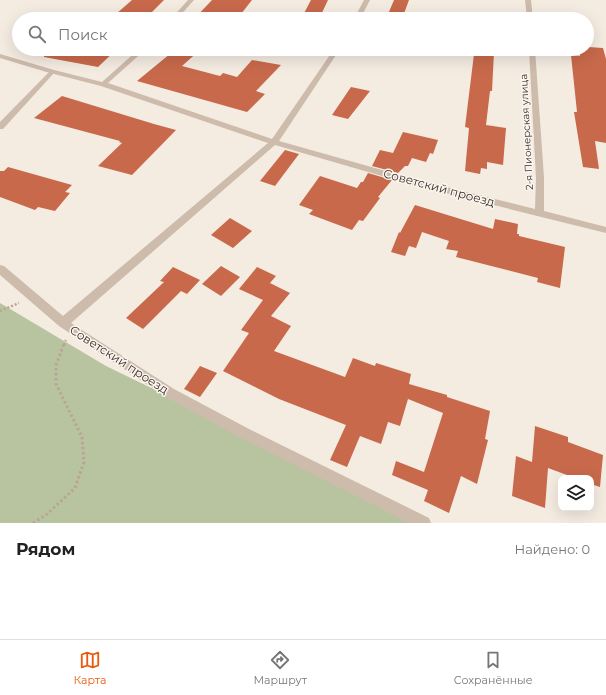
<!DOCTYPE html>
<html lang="ru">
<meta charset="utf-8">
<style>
:root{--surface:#fff;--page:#f2f2f2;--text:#222;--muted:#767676;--line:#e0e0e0;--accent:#ea580c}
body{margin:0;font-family:Montserrat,sans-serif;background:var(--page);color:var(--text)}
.controls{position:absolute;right:12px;bottom:12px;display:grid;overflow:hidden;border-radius:8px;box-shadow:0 4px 16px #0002}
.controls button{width:36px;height:36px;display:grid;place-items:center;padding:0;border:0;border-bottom:1px solid var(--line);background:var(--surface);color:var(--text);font:20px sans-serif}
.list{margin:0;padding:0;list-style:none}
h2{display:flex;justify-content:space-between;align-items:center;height:52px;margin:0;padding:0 16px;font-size:17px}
h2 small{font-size:13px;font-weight:400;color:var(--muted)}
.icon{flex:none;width:22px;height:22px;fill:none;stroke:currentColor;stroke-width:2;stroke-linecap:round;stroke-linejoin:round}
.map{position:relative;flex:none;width:606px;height:523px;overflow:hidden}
.search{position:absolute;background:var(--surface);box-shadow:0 4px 16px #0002;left:12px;right:12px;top:12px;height:44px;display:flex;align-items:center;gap:10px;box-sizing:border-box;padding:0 14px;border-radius:22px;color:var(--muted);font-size:15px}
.sheet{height:116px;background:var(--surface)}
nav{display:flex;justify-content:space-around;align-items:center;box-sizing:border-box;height:56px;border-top:1px solid var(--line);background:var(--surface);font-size:11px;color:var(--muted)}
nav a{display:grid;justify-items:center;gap:2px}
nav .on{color:var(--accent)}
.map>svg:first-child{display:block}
.green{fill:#b8c4a0}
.building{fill:#c8694b}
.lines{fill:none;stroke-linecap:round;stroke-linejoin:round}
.path-far1{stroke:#b9a596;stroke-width:2.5;stroke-dasharray:2 2;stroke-linecap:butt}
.path{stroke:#b9a596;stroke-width:3;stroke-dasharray:2.5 2.5;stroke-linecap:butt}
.lane{fill:#cdbbac;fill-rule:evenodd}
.street{fill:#cdbbac;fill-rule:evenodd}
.labels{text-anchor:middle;stroke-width:3;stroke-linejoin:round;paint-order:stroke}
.far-street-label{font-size:10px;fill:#3b302b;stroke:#fbf5ee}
.street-label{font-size:12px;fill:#3b302b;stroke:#fbf5ee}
</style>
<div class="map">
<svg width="606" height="523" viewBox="0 0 606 523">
<rect width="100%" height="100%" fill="#f4ebe1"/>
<!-- green -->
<path class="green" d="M0,303L106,366L244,433L422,523H0Z"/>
<!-- building -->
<path class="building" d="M132,0H164L146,18L116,14Z
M212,0H252L237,19H194Z
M311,0H328L319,19H301Z
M394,0H409L402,19H386Z
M588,47L603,48L606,59V143L595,141L599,169L583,167L574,112H577L571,55L580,56L579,49H588Z
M44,49H117L98,67L44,57Z
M176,49H201L182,66L220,76L223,73L237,77L252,60L281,65L256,91L265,94L247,112L137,81Z
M477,50L494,52L492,91H490L486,125L506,128L503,165L487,162V169L481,168L480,174L465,171L469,128L465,127L474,54H476Z
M351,87L370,91L348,119L332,115Z
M62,96L154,124L176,130L132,175L98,166L122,143L119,142L120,141L34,118Z
M403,132L438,140L433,154L430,153L426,162L412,158L408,166H405L398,173L372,166L380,150L393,153Z
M285,150L299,154L275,186L260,181Z
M8,167L72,185L65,192L70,193L55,211L38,207L35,210L0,197V171H4Z
M368,173L392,180L378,197L380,198L363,221L359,220L352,230L309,214L313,210L299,205L320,176L357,188L361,182H363Z
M415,205L493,229L495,219L518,224L517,234H519V236L565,247L560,288L537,282L538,278L456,257L458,251L446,249L449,241L422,232L416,248L409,246L405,256L391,252L399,232L400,233Z
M230,218L252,231L233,248L211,235Z
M221,266L240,277L221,296L202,284Z
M173,267L200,280L187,294L181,291L143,329L126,318L164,282L160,281Z
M257,267L276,276L270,283L290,293L271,316L291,326L274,351L345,377L353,358L375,366L376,363L411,374L409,384L447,395V397L490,411L485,439L488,440L477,484L461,476L449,513L424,501L428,490L392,475L396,461L424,472L443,413L408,399L400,426L388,422L381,444L360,436L347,467L330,460L346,425L279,399L223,371L249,333L241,330L263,300L239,289Z
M200,366L217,373L200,397L184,389Z
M535,426L568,437V442L603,455L600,487L591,484V478H575L548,468L545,508L512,496L516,456L532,462Z"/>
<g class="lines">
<!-- path-far1 -->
<path class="path-far1" d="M0,311L19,303
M64,345L66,340"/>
<!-- path -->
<path class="path" d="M33,523L46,515L75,488L84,462L82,437L56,384V365L64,344"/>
<!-- lane -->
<path class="lane" d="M52,70L55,72L54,73L3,129H0V122L50,71Z"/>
<!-- street -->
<path class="street" d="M188,0H194L177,19H171Z
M364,0H370L360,19H354Z
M525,0H531L533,19H527Z
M139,49H146L108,83L272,139L334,49H340L279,141L414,179L535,209L536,178L529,49H535L544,178V211L606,227V233L413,185L275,145L71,323L174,389L249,429L429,518L431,523H409L239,437L166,397L59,326L0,275V265L4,266L63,316L268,143L101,86L50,73L0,58V54L54,70L102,82Z"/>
</g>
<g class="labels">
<!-- far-street labels -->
<g class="far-street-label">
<text transform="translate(526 132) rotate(-93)" y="4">2-я Пионерская улица</text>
</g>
<!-- street labels -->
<g class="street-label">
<text transform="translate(439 188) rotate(15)" y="4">Советский проезд</text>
<text transform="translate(119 360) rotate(33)" y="4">Советский проезд</text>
</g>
</g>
</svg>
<div class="controls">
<button><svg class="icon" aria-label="layers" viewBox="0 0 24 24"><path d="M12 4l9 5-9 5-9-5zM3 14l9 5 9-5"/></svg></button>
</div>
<div class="search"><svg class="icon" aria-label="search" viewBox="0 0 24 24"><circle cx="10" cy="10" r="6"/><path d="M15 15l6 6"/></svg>Поиск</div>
</div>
<section class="sheet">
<h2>Рядом<small>Найдено: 0</small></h2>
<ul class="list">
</ul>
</section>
<nav>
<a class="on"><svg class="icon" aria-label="map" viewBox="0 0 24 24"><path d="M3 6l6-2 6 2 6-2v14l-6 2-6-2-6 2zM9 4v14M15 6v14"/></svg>Карта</a>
<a><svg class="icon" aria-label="directions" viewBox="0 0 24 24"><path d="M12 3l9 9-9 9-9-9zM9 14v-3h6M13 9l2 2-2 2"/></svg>Маршрут</a>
<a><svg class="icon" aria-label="saved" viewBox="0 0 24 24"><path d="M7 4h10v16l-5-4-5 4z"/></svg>Сохранённые</a>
</nav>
